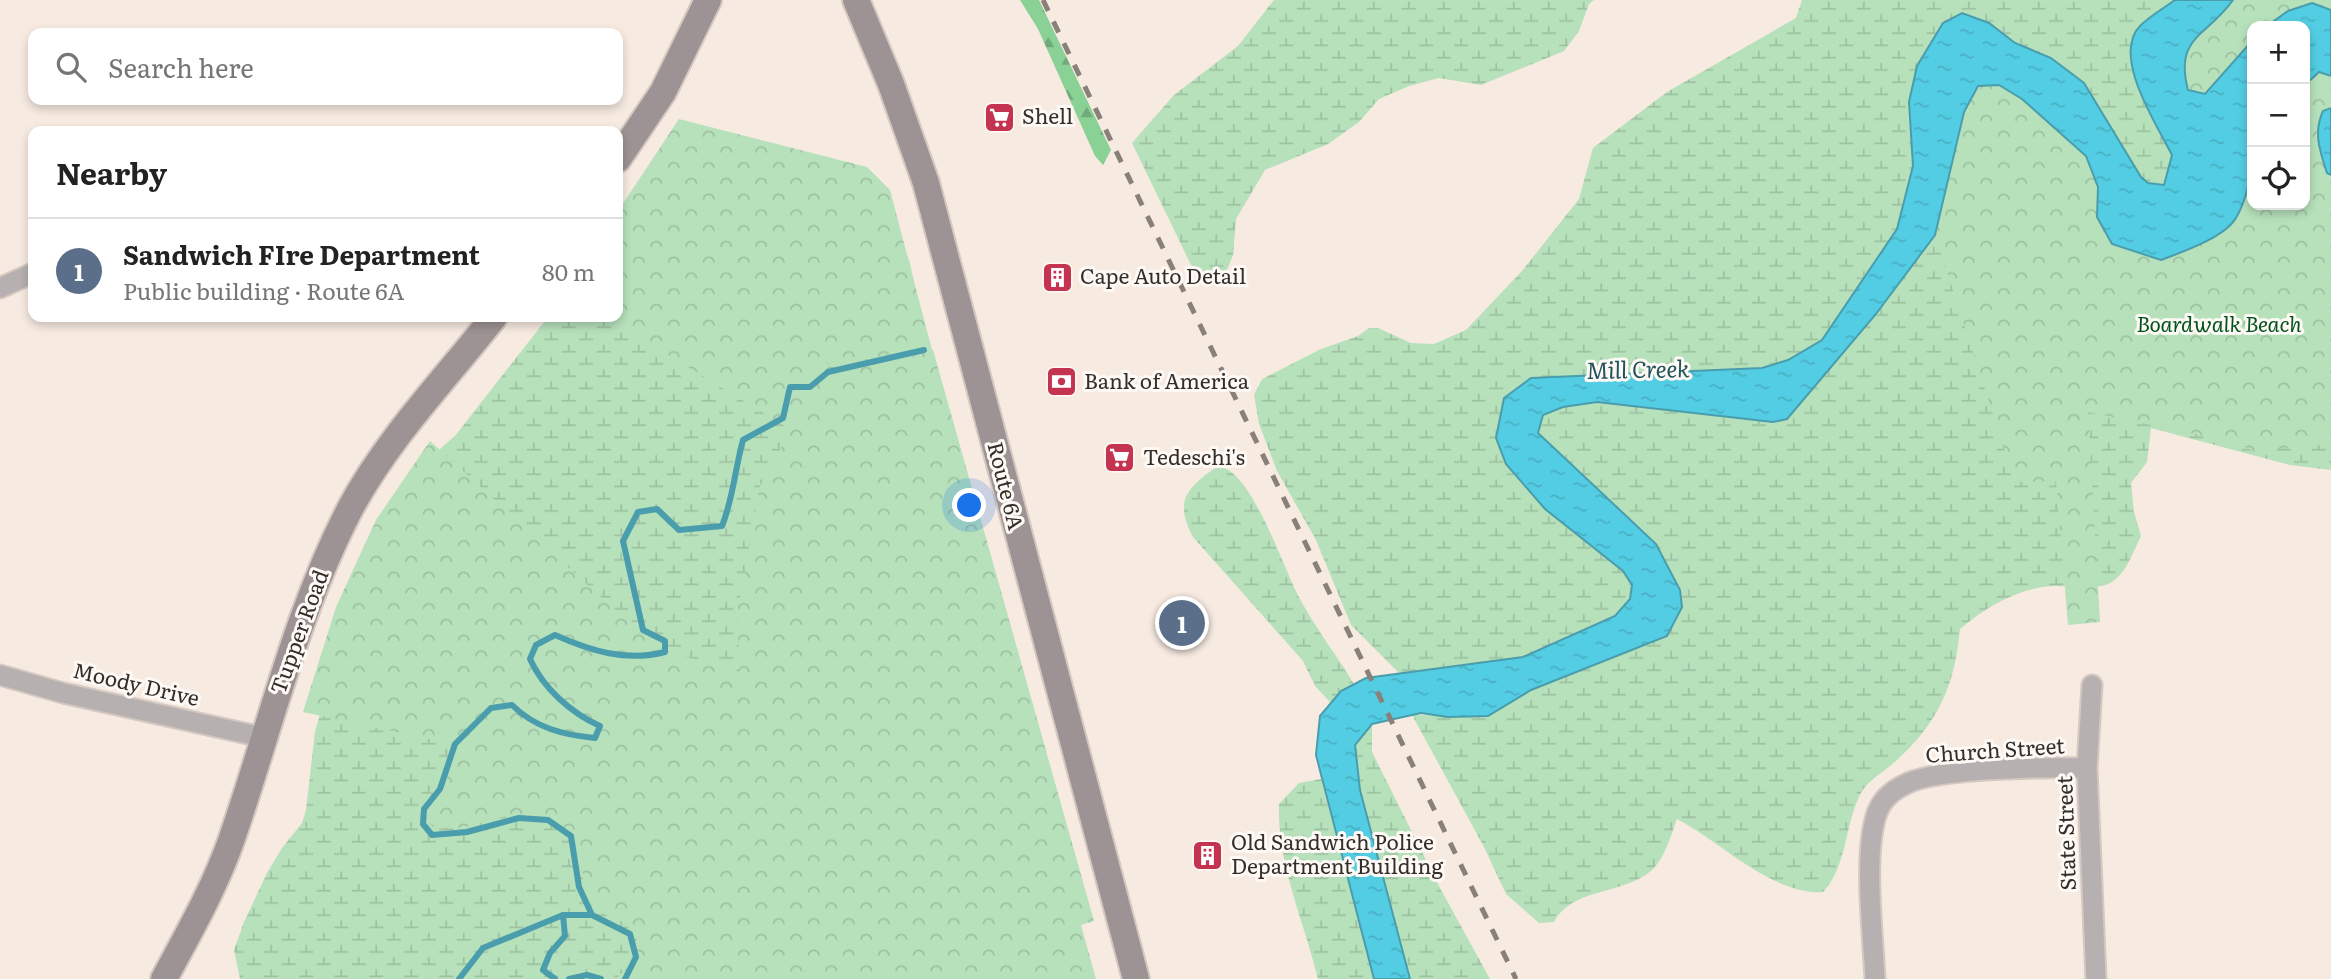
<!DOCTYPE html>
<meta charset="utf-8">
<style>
:root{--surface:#fff;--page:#f2f2f2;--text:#222;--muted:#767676;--line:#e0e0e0;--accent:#111827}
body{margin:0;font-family:Literata,serif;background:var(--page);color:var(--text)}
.controls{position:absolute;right:21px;top:21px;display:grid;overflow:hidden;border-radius:14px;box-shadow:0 4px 10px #0003}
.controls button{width:63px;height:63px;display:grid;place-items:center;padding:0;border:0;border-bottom:2px solid var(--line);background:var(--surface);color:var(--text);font:35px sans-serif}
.you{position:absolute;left:970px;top:506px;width:24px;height:24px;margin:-18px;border:5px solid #fff;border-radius:50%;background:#1a73e8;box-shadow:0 0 0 10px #1a73e833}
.badge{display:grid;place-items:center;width:46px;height:46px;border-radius:50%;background:var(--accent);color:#fff;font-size:23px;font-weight:700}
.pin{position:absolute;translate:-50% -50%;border:4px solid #fff;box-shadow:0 2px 7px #0006}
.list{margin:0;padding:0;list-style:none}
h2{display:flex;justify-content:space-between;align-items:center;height:91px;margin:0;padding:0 28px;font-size:30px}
h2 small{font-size:23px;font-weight:400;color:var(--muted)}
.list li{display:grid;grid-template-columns:46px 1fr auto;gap:21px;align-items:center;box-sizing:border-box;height:105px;padding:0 28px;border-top:2px solid var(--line)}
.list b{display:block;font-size:26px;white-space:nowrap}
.list p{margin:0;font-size:23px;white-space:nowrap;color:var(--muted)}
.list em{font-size:23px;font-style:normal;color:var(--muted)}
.icon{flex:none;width:38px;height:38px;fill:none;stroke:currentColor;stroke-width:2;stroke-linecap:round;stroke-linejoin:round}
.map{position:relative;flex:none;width:2331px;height:979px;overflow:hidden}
.search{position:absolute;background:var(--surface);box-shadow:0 4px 10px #0003;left:28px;top:28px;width:595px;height:77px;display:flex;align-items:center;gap:18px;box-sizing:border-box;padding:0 24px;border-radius:14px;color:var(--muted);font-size:26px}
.panel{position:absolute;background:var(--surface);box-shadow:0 4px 10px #0003;left:28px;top:126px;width:595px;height:196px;border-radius:14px}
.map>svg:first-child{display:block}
.forest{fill:url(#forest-firs)}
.wetland{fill:url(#wetland-marsh)}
.park{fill:url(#park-crowns);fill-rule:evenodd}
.water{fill:url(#water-ripples);stroke:#499dac;stroke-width:2}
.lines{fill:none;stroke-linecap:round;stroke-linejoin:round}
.stream{stroke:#499dac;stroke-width:6}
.street-casing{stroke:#d4c8c0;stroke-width:23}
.secondary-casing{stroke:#d4c8c0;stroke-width:30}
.street{stroke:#b7b0b1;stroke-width:19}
.secondary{stroke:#9d9294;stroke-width:26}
.rail{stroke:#888079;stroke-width:5;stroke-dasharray:12 12;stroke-linecap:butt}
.labels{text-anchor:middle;stroke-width:6;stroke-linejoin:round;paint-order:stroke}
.poi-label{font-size:21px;fill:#332e2a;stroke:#fef9f5;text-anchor:start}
.park-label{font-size:21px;font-style:italic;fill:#00531d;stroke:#fef9f5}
.street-label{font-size:21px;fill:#332e2a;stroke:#fef9f5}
.water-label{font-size:23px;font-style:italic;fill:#1f525c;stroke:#fef9f5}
</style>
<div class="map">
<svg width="2331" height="979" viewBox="0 0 2331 979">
<defs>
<pattern id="forest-firs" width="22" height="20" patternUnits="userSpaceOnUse" patternTransform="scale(1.75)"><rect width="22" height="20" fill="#8ad195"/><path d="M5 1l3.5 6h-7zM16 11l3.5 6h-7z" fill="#71aa7a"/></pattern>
<pattern id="wetland-marsh" width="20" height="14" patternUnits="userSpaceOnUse" patternTransform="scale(1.75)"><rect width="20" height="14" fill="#b6e1bb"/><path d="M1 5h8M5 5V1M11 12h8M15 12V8" fill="none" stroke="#9dc1a1"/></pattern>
<pattern id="park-crowns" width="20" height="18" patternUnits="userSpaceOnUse" patternTransform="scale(1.75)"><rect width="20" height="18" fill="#b6e1bb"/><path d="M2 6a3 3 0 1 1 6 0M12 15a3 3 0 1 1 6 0" fill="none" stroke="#9dc1a1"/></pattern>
<pattern id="water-ripples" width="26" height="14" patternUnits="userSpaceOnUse" patternTransform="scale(1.75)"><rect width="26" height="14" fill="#53cde3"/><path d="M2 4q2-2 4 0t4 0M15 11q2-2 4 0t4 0" fill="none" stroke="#49b0c3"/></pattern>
</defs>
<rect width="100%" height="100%" fill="#f7eae1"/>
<!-- forest -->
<path class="forest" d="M1020,0H1039L1111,150L1103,165L1095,156L1038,29Z"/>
<!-- wetland -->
<path class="wetland" d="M1274,0H1594L1589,4L1579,31L1564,51L1481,85L1439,78L1409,86L1379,99L1359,122L1328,144L1265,170L1236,219L1233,255L1227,270L1220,275L1206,276L1193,269L1132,143L1174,95L1238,46Z
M1802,0H2175L2139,27L2172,155L2164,186L2148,183L2141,178L2084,82L2051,58L2015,43L1989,23L1913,166L1897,229L1822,340L1788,360L1762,368L1531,378L1504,398L1545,509L1623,571L1632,585L1630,599L1615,616L1523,657L1399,673L1351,625L1316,540L1277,471L1259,424L1254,395L1262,379L1321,349L1358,336L1369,328H1378L1411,343L1434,344L1466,330L1522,271L1579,199L1593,148L1667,92L1796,18Z
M2331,175V470L2290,465L2151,428L2147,462L2131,483L2134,512L2141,536C2133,552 2127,572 2112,582C2099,591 2069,585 2053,586C2018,588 1986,607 1960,629C1955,685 1938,723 1896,761C1886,770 1867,781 1861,793C1844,825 1848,865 1823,892C1773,896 1720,841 1677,819C1671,835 1665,857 1653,869C1624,896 1574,886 1554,922L1539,923L1506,894L1484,847L1412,715L1488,716L1531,690L1667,636L1682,608L1680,590L1656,544L1538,433L1543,415L1563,407L1597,402L1773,422L1787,419L1876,314L1935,235L2098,187L2252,205H2305Z
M890,214L910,263L921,320L934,354L1076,979H240L234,950L244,922L267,873L282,848L302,823L306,810L315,732L341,638L433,455L455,436L548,317H618Z
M1218,466C1253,470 1284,572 1301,601C1317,630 1337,656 1354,684L1341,691L1331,703L1315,686L1303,661L1193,537C1174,501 1186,488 1218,466Z
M1372,724V752L1440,888L1490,979H1410L1360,790L1355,745Z
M1321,779L1374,979H1318C1304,921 1277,864 1279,804L1299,783Z"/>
<!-- park -->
<path class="park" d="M2193,0H2331V445L2291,447L2257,453L2235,442L2088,412L2100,622L2068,625L2056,481L2015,482L1926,207L1964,43L2133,192L2184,216L2164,106ZM2252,26H2305V205H2252Z
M679,119L867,167L890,190L931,346L832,366L761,317L832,367L933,350L1094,921L1081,925L1096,979H615L635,962L637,932C621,916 604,919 591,905C581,894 585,877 581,864C575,838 549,815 522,815C489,815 471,834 432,826L421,810C428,786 447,769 453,744L303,712L336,607L376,520L430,441L658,649L740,672L737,614L760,486L791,430L606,317H618V211Z"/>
<!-- water -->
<path class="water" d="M2175,0H2233C2207,37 2174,36 2188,90L2205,94L2252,41C2252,93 2263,172 2236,218C2224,238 2182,252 2161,260L2112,244L2097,217L2098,187L2086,156L2022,99L1999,85L1978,86L1964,112L1935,235L1876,314L1787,419L1773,422L1597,402L1563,407L1543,415L1538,433L1656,544L1680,590L1682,607L1667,636L1531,690L1488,716L1448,717L1421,713L1403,717L1372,724L1355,745L1360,790L1410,979H1374L1316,755L1320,716L1341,691L1366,678L1523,657L1615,616L1630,599L1632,585L1623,571L1545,509L1506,464L1496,438L1504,398L1531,378L1762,368L1788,360L1822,340L1897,229L1913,166L1909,102L1917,66L1943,23L1962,13L1989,23L2015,43L2051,58L2084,83L2141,177L2148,183L2164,185L2172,155C2157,125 2111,56 2140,26C2150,16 2164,8 2175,0Z
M2312,3L2331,10V76L2319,72L2305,85V26H2267L2288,11Z
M2331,108V175L2327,173C2320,151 2313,133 2323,111Z"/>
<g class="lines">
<!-- stream -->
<path class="stream" d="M592,915L579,887L571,836L548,820L519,818L467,832L432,835L423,824L424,809L440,789L455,744L491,708L512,705C535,728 564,735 595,738L600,726C571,713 543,688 530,659L536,645L555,635C591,651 626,662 665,652V641L643,630L623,541L638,512L657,509L679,530L722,526C733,499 735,469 743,440L783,418L790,387H810L828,372L924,350
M459,979L483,948L563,915H592L630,934L636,957L625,979
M555,979L543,970L550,953L565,936L563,915
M569,979L587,975L601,979"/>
<defs>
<path id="street" d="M0,288L33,273
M0,675L63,693L262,737
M2092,685L2087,768L2096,979
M1875,979C1873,935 1863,853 1877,813C1882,799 1893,790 1906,784C1936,768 2050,767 2087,768"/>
<path id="secondary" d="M856,0L891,84L926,183L1136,979
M618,159L663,92L708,0
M164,979C188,934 214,889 231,841C270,729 296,612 351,507C388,438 446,378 494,317"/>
</defs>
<!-- street casing -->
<use href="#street" class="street-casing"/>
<!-- secondary casing -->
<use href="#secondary" class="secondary-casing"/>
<!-- street -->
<use href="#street" class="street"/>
<!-- secondary -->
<use href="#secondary" class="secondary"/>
<!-- rail -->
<path class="rail" d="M1043,0L1516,979"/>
</g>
<!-- icons -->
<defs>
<symbol id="supermarket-square" viewBox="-11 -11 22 22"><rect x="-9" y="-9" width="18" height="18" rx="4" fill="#c43451" stroke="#fef9f5"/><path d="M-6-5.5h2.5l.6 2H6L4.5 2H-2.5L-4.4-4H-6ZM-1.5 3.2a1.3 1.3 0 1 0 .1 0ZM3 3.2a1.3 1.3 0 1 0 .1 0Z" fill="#fff"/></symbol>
<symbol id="building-square" viewBox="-11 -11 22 22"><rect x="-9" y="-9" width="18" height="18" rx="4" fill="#c43451" stroke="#fef9f5"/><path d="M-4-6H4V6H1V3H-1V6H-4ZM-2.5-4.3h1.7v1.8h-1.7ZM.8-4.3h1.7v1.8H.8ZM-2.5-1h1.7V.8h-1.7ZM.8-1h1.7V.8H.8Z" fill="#fff"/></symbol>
<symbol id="bank-square" viewBox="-11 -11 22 22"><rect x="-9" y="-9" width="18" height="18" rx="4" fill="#c43451" stroke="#fef9f5"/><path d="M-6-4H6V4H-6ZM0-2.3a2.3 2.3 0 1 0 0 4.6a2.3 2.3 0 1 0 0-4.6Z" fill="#fff"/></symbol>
</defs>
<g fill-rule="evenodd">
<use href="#supermarket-square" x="982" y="100" width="35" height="35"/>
<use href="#building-square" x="1040" y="260" width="35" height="35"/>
<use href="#bank-square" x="1044" y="364" width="35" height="35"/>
<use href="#supermarket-square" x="1102" y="440" width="35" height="35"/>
<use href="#building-square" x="1190" y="838" width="35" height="35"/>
</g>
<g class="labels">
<!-- poi labels -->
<g class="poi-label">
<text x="1022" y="124">Shell</text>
<text x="1080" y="284">Cape Auto Detail</text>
<text x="1084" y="389">Bank of America</text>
<text x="1143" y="465">Tedeschi's</text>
<text x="1231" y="850">Old Sandwich Police<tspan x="1231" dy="24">Department Building</tspan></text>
</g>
<!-- park labels -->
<g class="park-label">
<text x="2219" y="332">Boardwalk Beach</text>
</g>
<!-- street labels -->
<g class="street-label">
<text transform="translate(1005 486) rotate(76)" y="7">Route 6A</text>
<text transform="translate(300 632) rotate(-70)" y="7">Tupper Road</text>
<text transform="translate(136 685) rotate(13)" y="7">Moody Drive</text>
<text transform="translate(1995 751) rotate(-4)" y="7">Church Street</text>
<text transform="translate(2067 833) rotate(-92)" y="7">State Street</text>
</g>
<!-- water labels -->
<g class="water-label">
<text transform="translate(1638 370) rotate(-1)" y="8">Mill Creek</text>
</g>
</g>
</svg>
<div class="controls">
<button>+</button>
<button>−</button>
<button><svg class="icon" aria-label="locate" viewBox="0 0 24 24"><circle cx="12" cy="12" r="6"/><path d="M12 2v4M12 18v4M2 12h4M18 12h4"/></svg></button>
</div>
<div class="you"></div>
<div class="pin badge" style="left:1182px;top:623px;background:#5c6f8a">1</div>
<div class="search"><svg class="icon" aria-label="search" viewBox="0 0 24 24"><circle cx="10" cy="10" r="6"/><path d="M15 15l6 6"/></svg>Search here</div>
<section class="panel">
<h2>Nearby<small></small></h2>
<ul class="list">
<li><span class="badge" style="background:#5c6f8a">1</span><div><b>Sandwich FIre Department</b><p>Public building · Route 6A</p></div><em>80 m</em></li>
</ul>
</section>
</div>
